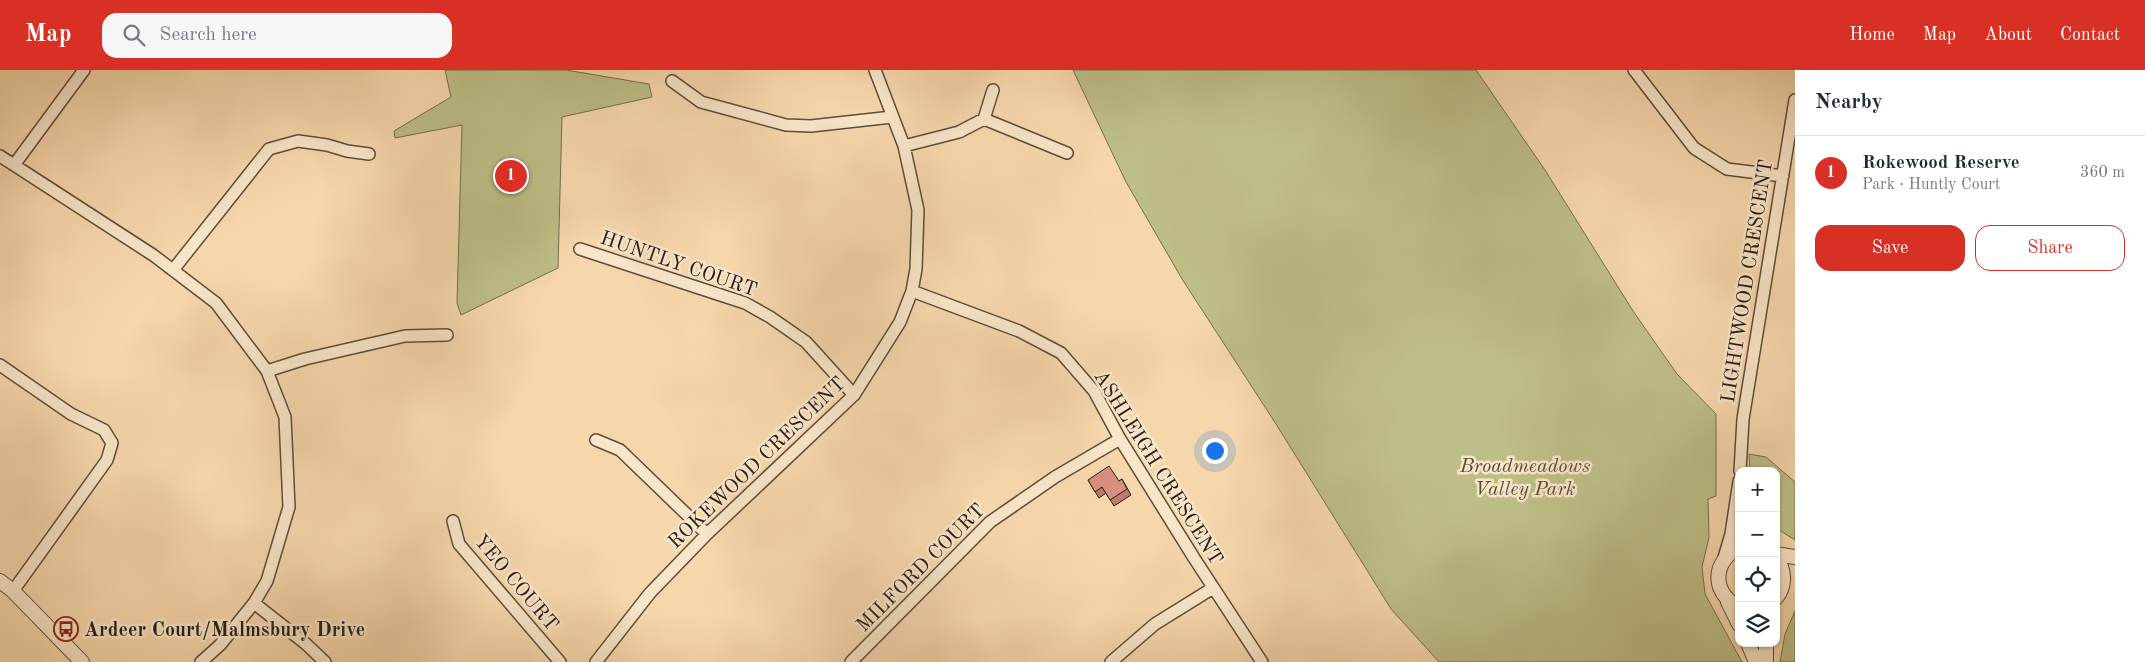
<!DOCTYPE html>
<meta charset="utf-8">
<style>
:root{--surface:#fff;--page:#f6f6f7;--text:#1f2937;--muted:#747a83;--line:#e0e1e3;--accent:#d93025}
body{margin:0;font-family:"Old Standard TT",serif;background:var(--page);color:var(--text)}
.controls{position:absolute;right:15px;bottom:15px;display:grid;overflow:hidden;border-radius:10px;box-shadow:0 1px 4px #0004}
.controls button{width:45px;height:45px;display:grid;place-items:center;padding:0;border:0;border-bottom:1px solid var(--line);background:var(--surface);color:var(--text);font:25px sans-serif}
.you{position:absolute;left:1214px;top:380px;width:18px;height:18px;margin:-12px;border:4px solid #fff;border-radius:50%;background:#1a73e8;box-shadow:0 0 0 8px #1a73e833}
.badge{display:grid;place-items:center;width:32px;height:32px;border-radius:50%;background:var(--accent);color:#fff;font-size:16px;font-weight:700}
.pin{position:absolute;translate:-50% -50%;border:2px solid #fff;box-shadow:0 1px 5px #0006}
.list{margin:0;padding:0;list-style:none}
h2{display:flex;justify-content:space-between;align-items:center;height:65px;margin:0;padding:0 20px;font-size:21px}
h2 small{font-size:16px;font-weight:400;color:var(--muted)}
.list li{display:grid;grid-template-columns:32px 1fr auto;gap:15px;align-items:center;box-sizing:border-box;height:75px;padding:0 20px;border-top:1px solid var(--line)}
.list b{display:block;font-size:19px;white-space:nowrap}
.list p{margin:0;font-size:16px;white-space:nowrap;color:var(--muted)}
.list em{font-size:16px;font-style:normal;color:var(--muted)}
.actions{display:flex;gap:10px;padding:15px 20px}
.actions a{flex:1;padding:11px 0;border:1px solid var(--accent);border-radius:15px;text-align:center;font-size:18px;color:var(--accent)}
.actions .main{background:var(--accent);color:#fff}
.icon{flex:none;width:28px;height:28px;fill:none;stroke:currentColor;stroke-width:2;stroke-linecap:round;stroke-linejoin:round}
.map{position:relative;flex:none;width:1795px;height:592px;overflow:hidden}
header{display:flex;align-items:center;gap:30px;box-sizing:border-box;height:70px;padding:0 25px;background:var(--accent);color:#fff}
header strong{font-size:24px}
nav{display:flex;gap:28px;margin-inline-start:auto;font-size:18px}
.search{width:350px;height:45px;background:var(--page);display:flex;align-items:center;gap:12px;box-sizing:border-box;padding:0 18px;border-radius:15px;color:var(--muted);font-size:19px}
main{display:flex}
aside{flex:1;background:var(--surface)}
.map>svg:first-child{display:block}
.green{fill:#bebe87;stroke:#746e50}
.lines{fill:none;stroke-linecap:round;stroke-linejoin:round}
.minor-casing{stroke:#5d4c3d;stroke-width:14}
.tertiary-casing{stroke:#5d4c3d;stroke-width:16}
.minor{stroke:#f9e5c8;stroke-width:11}
.tertiary{stroke:#f9e5c8;stroke-width:14}
.wall{fill:#ba7c6c;stroke:#2a1d18}
.building{fill:#d8907d;stroke:#2a1d18}
.labels{text-anchor:middle;stroke-width:5;stroke-linejoin:round;paint-order:stroke}
.street-label{font-size:20px;fill:#2a1d18;stroke:#f9e5c8}
.park-label{font-size:20px;font-style:italic;fill:#564d39;stroke:#f9e5c8}
.poi-label{font-size:20px;font-weight:bold;fill:#2a1d18;stroke:#f9e5c8;text-anchor:start}
</style>
<header>
<strong>Map</strong>
<div class="search"><svg class="icon" aria-label="search" viewBox="0 0 24 24"><circle cx="10" cy="10" r="6"/><path d="M15 15l6 6"/></svg>Search here</div>
<nav><a>Home</a><a>Map</a><a>About</a><a>Contact</a></nav>
</header>
<main>
<div class="map">
<svg width="1795" height="592" viewBox="0 0 1795 592">
<rect width="100%" height="100%" fill="#f6d7ab"/>
<filter id="stains"><feTurbulence type="fractalNoise" baseFrequency=".004" numOctaves="4"/><feColorMatrix values="0 0 0 0 .2 0 0 0 0 .09 0 0 0 0 .02 0 0 0 .5 -.17"/></filter>
<radialGradient id="worn" r=".72"><stop offset=".6" stop-color="#630" stop-opacity="0"/><stop offset="1" stop-color="#630" stop-opacity=".3"/></radialGradient>
<!-- green -->
<path class="green" d="M445,0H566L649,14L652,27L562,47L558,198L461,245L457,233L462,55L395,68L394,61L451,27Z
M1073,0H1476L1545,100L1633,241L1677,304L1716,344V426L1708,429L1709,467L1702,497L1705,524L1742,592H1439L1391,539L1276,354L1182,209L1126,112Z
M1749,384L1766,387L1795,412V470L1776,458V401H1750Z
M1795,541V592H1780L1785,564Z"/>
<g class="lines">
<defs>
<path id="minor" d="M1634,0L1694,78L1727,99L1783,106
M672,11L701,32L786,55L811,56L892,47
M993,20L984,49L1067,83
M904,76L959,62L984,49
M0,86L153,185L216,233L267,301L285,347L289,437L267,511L254,533L220,575L201,592
M14,95L84,0
M580,179L745,233L770,247L806,272L854,325
M173,200L269,79L298,71L327,75L347,81L369,84
M912,221L1019,261L1061,283L1094,321L1120,369L1194,488L1262,592
M0,295L71,344L104,360L112,373L107,390L13,521
M267,301L305,289L405,266L447,265
M596,370L620,380L707,464
M1740,401L1743,349L1795,30
M453,451L459,474L560,592
M1723,491L1731,464L1739,411
M254,533L306,574L325,592
M596,592L650,523L707,464L854,325L900,252L912,221L916,199L918,140L904,76L875,0
M851,592L990,452L1055,407L1120,369
M1111,592L1155,554L1213,518"/>
<path id="tertiary" d="M1739,477C1711,494 1712,522 1739,538
M1776,484L1795,487
M1776,487C1785,500 1786,516 1776,528
M0,511L13,521L82,592
M1728,532L1739,554
M1748,573L1756,592
M1766,592V573"/>
</defs>
<!-- minor casing -->
<use href="#minor" class="minor-casing"/>
<!-- tertiary casing -->
<use href="#tertiary" class="tertiary-casing"/>
<!-- minor -->
<use href="#minor" class="minor"/>
<!-- tertiary -->
<use href="#tertiary" class="tertiary"/>
</g>
<!-- wall -->
<path class="wall" d="M1122,409L1131,425L1114,436L1106,423L1099,428L1088,410L1119,411Z"/>
<!-- building -->
<path class="building" d="M1109,396L1119,411L1122,409L1127,419L1110,430L1102,417L1095,422L1088,410Z"/>
<!-- icons -->
<defs>
<symbol id="bus-ring" viewBox="-11 -11 22 22"><circle r="9.5" fill="#f9e5c8" stroke="#8f2418" stroke-width="1.5"/><path d="M-5-6H5V4H4V6H2V4H-2V6H-4V4H-5ZM-3.5-4V0h7V-4ZM-3.5 1.2v1.5H-2V1.2ZM2 1.2v1.5H3.5V1.2Z" fill="#8f2418"/></symbol>
</defs>
<g fill-rule="evenodd">
<use href="#bus-ring" x="52" y="545" width="28" height="28"/>
</g>
<g class="labels">
<!-- street labels -->
<g class="street-label">
<text transform="translate(679 193) rotate(19)" y="7">HUNTLY COURT</text>
<text transform="translate(1746 211) rotate(-81)" y="7">LIGHTWOOD CRESCENT</text>
<text transform="translate(756 392) rotate(-44)" y="7">ROKEWOOD CRESCENT</text>
<text transform="translate(1159 397) rotate(58)" y="7">ASHLEIGH CRESCENT</text>
<text transform="translate(920 497) rotate(-45)" y="7">MILFORD COURT</text>
<text transform="translate(517 512) rotate(50)" y="7">YEO COURT</text>
</g>
<!-- park labels -->
<g class="park-label">
<text x="1525" y="402">Broadmeadows<tspan x="1525" dy="23">Valley Park</tspan></text>
</g>
<!-- poi labels -->
<g class="poi-label">
<text x="84" y="566">Ardeer Court/Malmsbury Drive</text>
</g>
</g>
<rect width="100%" height="100%" filter="url(#stains)"/>
<rect width="100%" height="100%" fill="url(#worn)"/>
</svg>
<div class="controls">
<button>+</button>
<button>−</button>
<button><svg class="icon" aria-label="locate" viewBox="0 0 24 24"><circle cx="12" cy="12" r="6"/><path d="M12 2v4M12 18v4M2 12h4M18 12h4"/></svg></button>
<button><svg class="icon" aria-label="layers" viewBox="0 0 24 24"><path d="M12 4l9 5-9 5-9-5zM3 14l9 5 9-5"/></svg></button>
</div>
<div class="you"></div>
<div class="pin badge" style="left:511px;top:106px">1</div>
</div>
<aside>
<h2>Nearby<small></small></h2>
<ul class="list">
<li><span class="badge">1</span><div><b>Rokewood Reserve</b><p>Park · Huntly Court</p></div><em>360 m</em></li>
</ul>
<div class="actions"><a class="main">Save</a><a>Share</a></div>
</aside>
</main>
